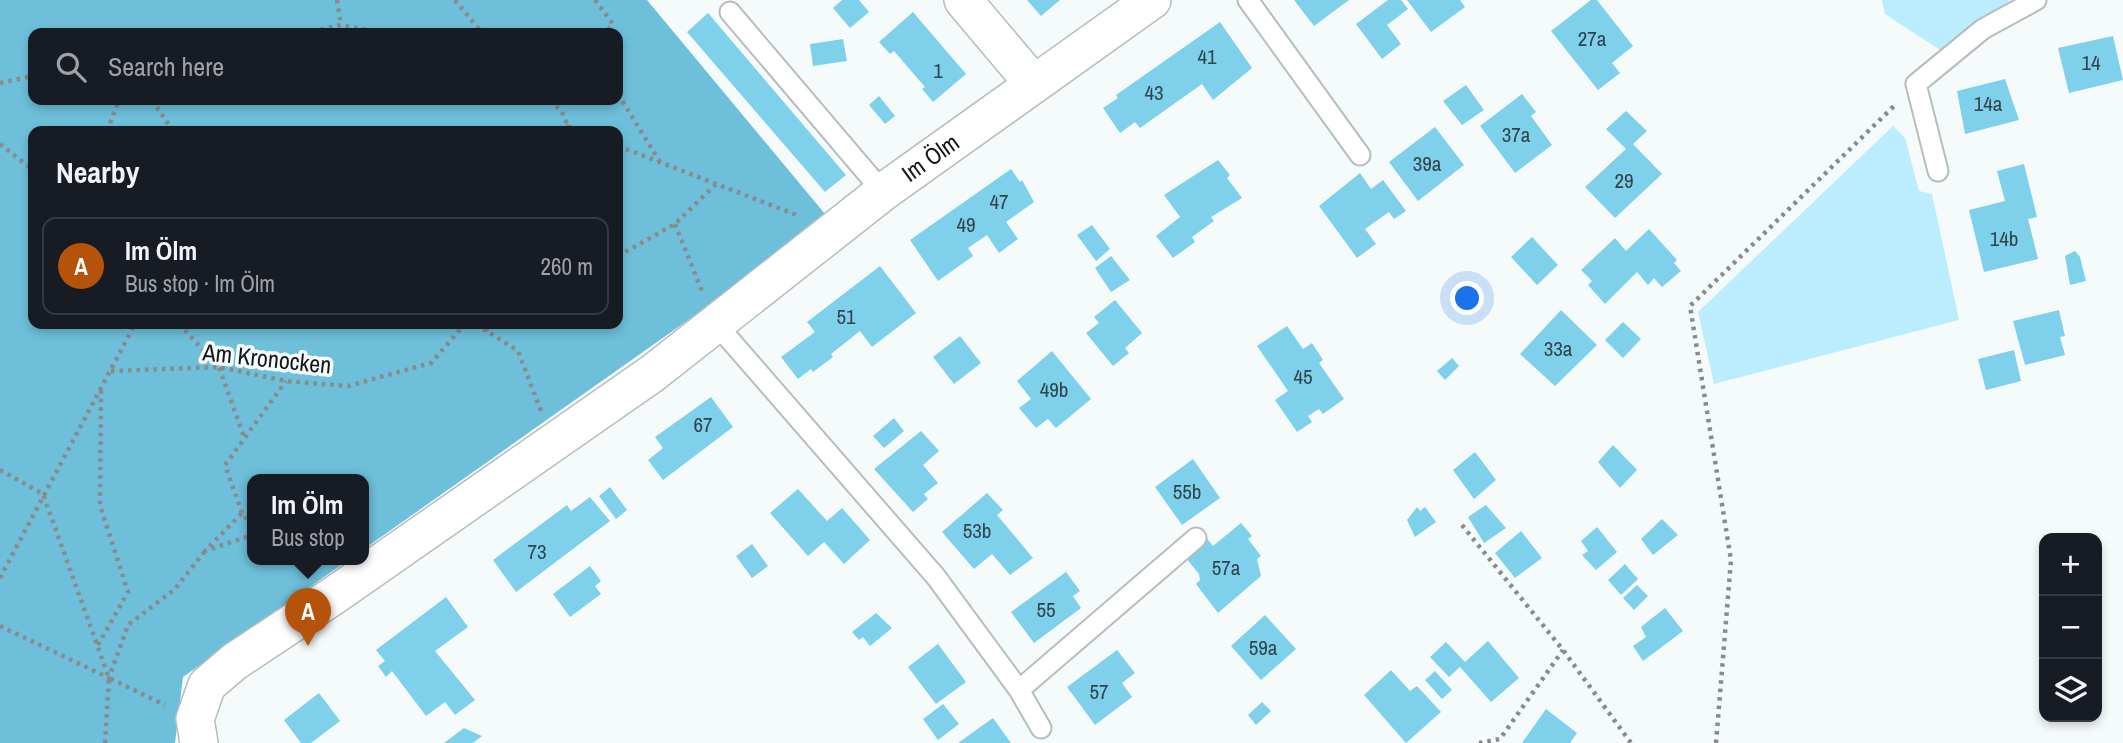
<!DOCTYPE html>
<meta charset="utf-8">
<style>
:root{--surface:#171b24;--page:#242831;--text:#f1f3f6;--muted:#9ea1a6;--line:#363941;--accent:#b45309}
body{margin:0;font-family:"Archivo Narrow",sans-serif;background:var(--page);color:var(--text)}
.controls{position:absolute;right:21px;bottom:21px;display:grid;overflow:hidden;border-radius:14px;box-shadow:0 4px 10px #0003}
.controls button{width:63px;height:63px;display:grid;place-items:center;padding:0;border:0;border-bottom:2px solid var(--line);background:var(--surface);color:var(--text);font:35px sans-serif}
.you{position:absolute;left:1468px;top:299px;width:24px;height:24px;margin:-18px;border:5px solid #fff;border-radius:50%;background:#1a73e8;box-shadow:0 0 0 10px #1a73e833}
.badge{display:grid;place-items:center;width:46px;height:46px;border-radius:50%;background:var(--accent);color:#fff;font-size:23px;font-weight:700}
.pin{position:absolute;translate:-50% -58px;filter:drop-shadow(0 2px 4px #0008)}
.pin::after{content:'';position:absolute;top:37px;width:24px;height:21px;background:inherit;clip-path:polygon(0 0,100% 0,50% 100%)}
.popup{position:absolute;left:247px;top:474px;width:122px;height:91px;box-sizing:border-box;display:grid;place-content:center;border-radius:14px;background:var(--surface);filter:drop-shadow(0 2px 5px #0005);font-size:23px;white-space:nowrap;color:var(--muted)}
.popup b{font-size:26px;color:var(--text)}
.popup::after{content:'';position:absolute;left:50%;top:100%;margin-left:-14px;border:14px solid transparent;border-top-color:var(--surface)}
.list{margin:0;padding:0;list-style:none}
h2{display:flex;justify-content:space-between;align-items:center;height:91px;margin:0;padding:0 28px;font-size:30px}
h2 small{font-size:23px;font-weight:400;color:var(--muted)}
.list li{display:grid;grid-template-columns:46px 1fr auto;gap:21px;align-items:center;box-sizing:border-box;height:98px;margin:0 14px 14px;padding:0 14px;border:2px solid var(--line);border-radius:14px}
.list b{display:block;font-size:26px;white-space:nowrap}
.list p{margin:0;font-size:23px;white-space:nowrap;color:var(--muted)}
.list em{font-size:23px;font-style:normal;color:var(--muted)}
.icon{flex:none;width:38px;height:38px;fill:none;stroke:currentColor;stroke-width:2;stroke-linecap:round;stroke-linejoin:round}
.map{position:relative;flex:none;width:2123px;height:743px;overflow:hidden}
.search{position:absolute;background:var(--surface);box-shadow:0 4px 10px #0003;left:28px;top:28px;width:595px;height:77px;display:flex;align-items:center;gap:18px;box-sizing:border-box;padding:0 24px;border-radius:14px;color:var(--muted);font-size:26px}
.panel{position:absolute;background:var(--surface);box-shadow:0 4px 10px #0003;left:28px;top:126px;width:595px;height:203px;border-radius:14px}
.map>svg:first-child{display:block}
.green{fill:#bcedfe}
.forest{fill:#6ebfda;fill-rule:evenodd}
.building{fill:#7fd0eb}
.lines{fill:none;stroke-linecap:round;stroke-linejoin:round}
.service-casing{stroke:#b7bcbd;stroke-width:23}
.minor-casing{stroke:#b7bcbd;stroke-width:40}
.path{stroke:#888b8c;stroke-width:4.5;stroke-dasharray:3.5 5;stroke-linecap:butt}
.service{stroke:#fff;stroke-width:19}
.minor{stroke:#fff;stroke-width:37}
.labels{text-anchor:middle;stroke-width:7;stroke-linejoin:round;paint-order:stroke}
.number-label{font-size:21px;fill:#30444c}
.street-label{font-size:24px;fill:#151617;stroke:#f5fafb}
</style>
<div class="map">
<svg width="2123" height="743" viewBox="0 0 2123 743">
<rect width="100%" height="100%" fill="#f5fafb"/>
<!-- green -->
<path class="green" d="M1882,0H2010L1946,54L1885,14Z
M1893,126L1905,138L1919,191L1932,194L1959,320L1714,384L1698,312Z"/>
<!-- forest -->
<path class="forest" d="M0,0H647L830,220L364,549V480H252V560H348L183,677L175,743H0ZM33,33H618V100H33ZM33,131H618V324H33Z"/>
<!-- building -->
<path class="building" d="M842,0H859L869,12L850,28L833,8Z
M1027,0H1060L1041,16Z
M1294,0H1349L1314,26Z
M1388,0H1401L1408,9L1387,25L1401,44L1382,59L1356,24Z
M1407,0H1460L1465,7L1431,32Z
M1591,0H1597L1633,46L1612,63L1620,73L1598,90L1551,31Z
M913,12L966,74L933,102L922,89L925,87L894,51L890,54L879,42Z
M708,13L846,175L825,192L687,32Z
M1220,22L1252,68L1213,100L1202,84L1140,128L1135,122L1120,133L1103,108L1118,98L1116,95Z
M2113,36L2123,80L2069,93L2058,48Z
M843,39L847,61L813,66L810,44Z
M2005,79L2019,120L1965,134L1957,91Z
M1466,85L1484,110L1462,125L1443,101Z
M1522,94L1536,112L1531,116L1552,145L1515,173L1480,126Z
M879,96L895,116L885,124L869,105Z
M1626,111L1647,131L1633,144L1662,174L1615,218L1585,187L1626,149L1606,129Z
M1435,127L1464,165L1418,201L1389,162Z
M1218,160L1230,175L1227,178L1242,198L1211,217L1214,221L1192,237L1195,242L1173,258L1156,236L1180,217L1164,195Z
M2024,164L2037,217L2028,219L2038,259L1984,272L1969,210L2005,201L1997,171Z
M1011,169L1020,182L1022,180L1034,202L1006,222L1018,239L999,253L987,235L968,248L973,256L938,281L910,240Z
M1360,173L1371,189L1383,180L1406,211L1394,219L1389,212L1365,229L1376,244L1357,258L1319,206Z
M1092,225L1110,249L1096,261L1077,235Z
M1649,229L1677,260L1674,263L1681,271L1662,287L1654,278L1648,285L1637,272L1605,304L1588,285L1592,281L1581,270L1615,238L1626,251Z
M1532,237L1558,265L1537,285L1511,257Z
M2075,251L2080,257L2086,281L2070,285L2065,256Z
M1111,256L1130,280L1111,292L1095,268Z
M880,266L916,313L872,347L860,331L831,354L833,357L813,372L811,369L798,379L781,357L815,332L807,322Z
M1115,300L1142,333L1125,348L1129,353L1113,366L1086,333L1099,323L1094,317Z
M1561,310L1597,345L1555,386L1520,354Z
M2059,310L2065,336L2060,337L2065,355L2025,365L2013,321Z
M1623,322L1641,339L1623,358L1605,340Z
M1287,326L1303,349L1312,343L1323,360L1319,363L1344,399L1323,414L1319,409L1308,416L1312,422L1297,432L1275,400L1288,391L1257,346Z
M960,336L981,363L954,384L933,357Z
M2014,350L2021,381L1986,390L1978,359Z
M1052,351L1091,399L1056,428L1048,419L1036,428L1019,408L1031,399L1017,381Z
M1452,358L1459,366L1445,380L1437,371Z
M711,397L733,427L663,480L648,460L663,448L655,437Z
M894,418L904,431L884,448L873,436Z
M921,431L939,451L923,465L938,483L924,494L928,499L913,512L874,469Z
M1613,445L1637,470L1620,488L1598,462Z
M1475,452L1496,480L1474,499L1453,470Z
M1193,459L1220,498L1182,525L1155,487Z
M610,487L627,510L616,519L599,496Z
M798,489L827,521L842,508L870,540L844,564L824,542L808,556L770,513Z
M987,493L1003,510L997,515L1033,558L1010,575L992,554L974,569L942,532Z
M590,497L610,521L516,592L493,560L567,505L571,511Z
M1486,505L1506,528L1484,543L1468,517Z
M1417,507L1420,511L1425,507L1436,522L1415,537L1407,520Z
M1662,519L1678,535L1653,555L1641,539Z
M1241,523L1252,536L1248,539L1261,556L1257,559L1261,576L1218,613L1196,584L1200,580L1199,574L1182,553L1204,535L1213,546Z
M1597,527L1617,552L1596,570L1582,555L1588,551L1581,541Z
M1521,531L1542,558L1515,578L1495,553Z
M752,544L768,566L752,578L736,556Z
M1625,564L1638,579L1621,595L1608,580Z
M590,566L601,581L595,586L601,594L570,617L553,594Z
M1066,572L1080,591L1073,596L1081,608L1034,643L1011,612Z
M1637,585L1648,596L1634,610L1623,598Z
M446,597L468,627L435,651L475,700L455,715L445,702L426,716L392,671L386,677L378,666L385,661L376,650Z
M1665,608L1683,631L1643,661L1633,646L1646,637L1641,627Z
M876,613L892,628L870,646L863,637L859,640L852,632Z
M1265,615L1296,649L1261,680L1231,646Z
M1488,641L1519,678L1491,702L1460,667L1449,677L1430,657L1446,642L1465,662Z
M938,644L966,682L936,704L908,667Z
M1117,650L1135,673L1122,683L1132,697L1095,725L1067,687Z
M1391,670L1410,691L1417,686L1441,712L1406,743L1364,695Z
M1435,671L1452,690L1442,699L1425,680Z
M319,693L340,721L311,743H301L284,720Z
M1262,702L1271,711L1256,725L1248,715Z
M943,704L959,724L938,740L923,719Z
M1546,709L1577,733L1570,743H1522Z
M993,718L1011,743H958Z
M464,728L482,736L473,743H444Z"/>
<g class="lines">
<defs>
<path id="service" d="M1248,0L1360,155
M730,12L883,192
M1938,171L1916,84L1983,29L2036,0
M717,325L936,577L1019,690L1196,538
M1019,690L1041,728"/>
<g id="minor">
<path d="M963,0L1033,83"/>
<path id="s1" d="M199,743L195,719L207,685L234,662L336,594L653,373L883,192L1152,0"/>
</g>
</defs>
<!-- service casing -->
<use href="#service" class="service-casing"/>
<!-- minor casing -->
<use href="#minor" class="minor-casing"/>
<!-- path -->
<path class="path" d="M337,0L341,25
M455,0L482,33
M595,0L613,24L605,33
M304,33L341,25L383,33
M0,83L33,76
M618,94L660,162
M152,100L173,131
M550,100L562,112L568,126
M568,126L581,131
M107,131L119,100
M550,131L568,126
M0,144L33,170
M618,146L794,214L798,219
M675,224L702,291
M618,256L675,224L716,184
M179,324L219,367L244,437
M476,324L518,351L541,411
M485,330L496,324
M111,371L219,367L286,381L348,386L431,363L465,324
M0,470L43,494L109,678L165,705
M242,513L225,465L286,381
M1462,525L1563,650L1631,743
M252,526L242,513L205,551L252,535
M293,560L308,572
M0,578L135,324
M0,626L109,678L128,625L175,589L205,551
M98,645L128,592L100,505L101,390
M105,743L109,678
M1479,743L1500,739L1563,650
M1716,743L1731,560L1690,306L1896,104"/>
<!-- service -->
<use href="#service" class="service"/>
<!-- minor -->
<use href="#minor" class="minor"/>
</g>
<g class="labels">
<!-- number labels -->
<g class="number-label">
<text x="1592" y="46">27a</text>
<text x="1207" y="64">41</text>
<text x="2091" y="70">14</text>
<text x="938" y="78">1</text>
<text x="1154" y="100">43</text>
<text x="1988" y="111">14a</text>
<text x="1516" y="142">37a</text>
<text x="1427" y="171">39a</text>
<text x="1624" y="188">29</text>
<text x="999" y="209">47</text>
<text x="966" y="232">49</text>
<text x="2004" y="246">14b</text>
<text x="846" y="324">51</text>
<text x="1558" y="356">33a</text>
<text x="1303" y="384">45</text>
<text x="1054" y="397">49b</text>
<text x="703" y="432">67</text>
<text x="1187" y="499">55b</text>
<text x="977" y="538">53b</text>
<text x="537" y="559">73</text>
<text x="1226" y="575">57a</text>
<text x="1046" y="617">55</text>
<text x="1263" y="655">59a</text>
<text x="1099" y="699">57</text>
</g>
<!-- street labels -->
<g class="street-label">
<text dy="8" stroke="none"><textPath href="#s1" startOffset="956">Im Ölm</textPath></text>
<text transform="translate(267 359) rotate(6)" y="8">Am Kronocken</text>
</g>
</g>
</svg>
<div class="controls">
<button>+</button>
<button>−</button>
<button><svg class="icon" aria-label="layers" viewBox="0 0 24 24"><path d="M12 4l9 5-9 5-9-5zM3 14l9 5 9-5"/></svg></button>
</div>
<div class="you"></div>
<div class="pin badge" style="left:308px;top:646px">A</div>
<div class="popup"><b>Im Ölm</b>Bus stop</div>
<div class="search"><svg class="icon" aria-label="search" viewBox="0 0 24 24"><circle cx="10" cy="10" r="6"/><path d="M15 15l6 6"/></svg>Search here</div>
<section class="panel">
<h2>Nearby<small></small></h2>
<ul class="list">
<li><span class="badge">A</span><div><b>Im Ölm</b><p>Bus stop · Im Ölm</p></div><em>260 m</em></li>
</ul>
</section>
</div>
